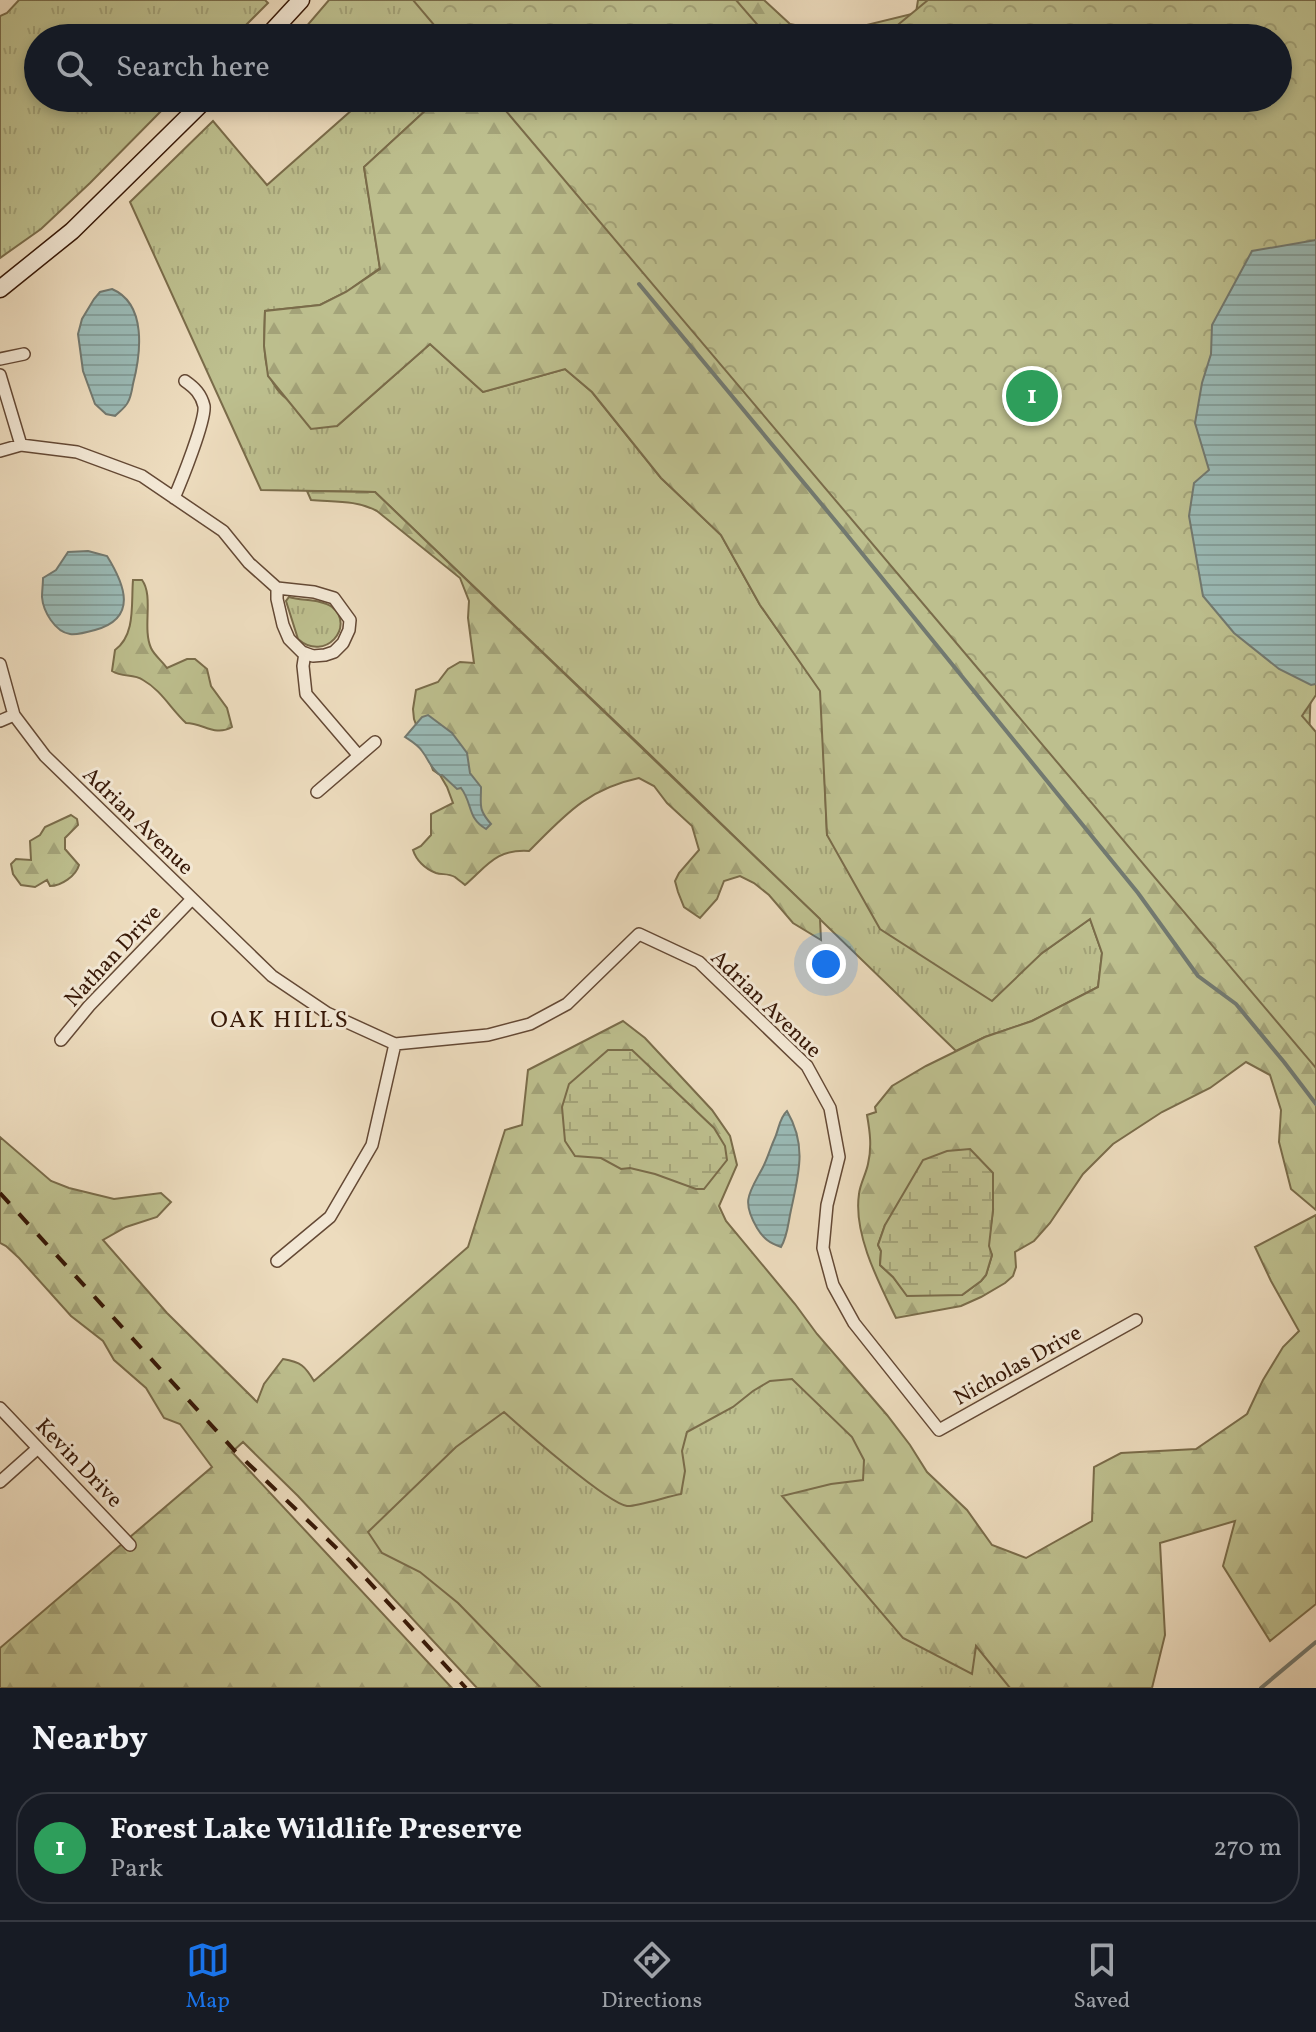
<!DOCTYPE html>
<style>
:root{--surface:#171b24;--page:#20242c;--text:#f1f3f6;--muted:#9ea1a6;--line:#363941;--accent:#1a73e8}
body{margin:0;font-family:Vollkorn,serif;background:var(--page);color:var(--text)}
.you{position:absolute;left:826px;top:964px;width:28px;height:28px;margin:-20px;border:6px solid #fff;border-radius:50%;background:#1a73e8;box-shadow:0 0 0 12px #1a73e833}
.badge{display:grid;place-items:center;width:52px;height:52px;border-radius:50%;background:var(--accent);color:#fff;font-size:26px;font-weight:700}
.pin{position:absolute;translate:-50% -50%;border:4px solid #fff;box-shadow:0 2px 8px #0006}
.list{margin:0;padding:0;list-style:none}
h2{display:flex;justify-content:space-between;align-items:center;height:104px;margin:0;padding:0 32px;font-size:34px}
h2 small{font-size:26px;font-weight:400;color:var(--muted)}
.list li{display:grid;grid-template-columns:52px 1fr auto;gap:24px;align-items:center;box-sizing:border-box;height:112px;margin:0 16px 16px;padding:0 16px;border:2px solid var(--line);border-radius:32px}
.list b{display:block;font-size:30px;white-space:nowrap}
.list p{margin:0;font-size:26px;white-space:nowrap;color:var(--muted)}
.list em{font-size:26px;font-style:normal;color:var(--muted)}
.icon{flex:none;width:44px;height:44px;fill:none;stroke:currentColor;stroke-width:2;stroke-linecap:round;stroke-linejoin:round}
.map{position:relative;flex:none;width:1316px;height:1688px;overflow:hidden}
.search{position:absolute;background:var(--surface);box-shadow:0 4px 12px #0003;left:24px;right:24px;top:24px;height:88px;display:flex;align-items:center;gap:20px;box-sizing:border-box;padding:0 28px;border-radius:44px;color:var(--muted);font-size:30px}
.sheet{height:232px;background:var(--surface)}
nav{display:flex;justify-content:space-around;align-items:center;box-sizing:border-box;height:112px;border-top:2px solid var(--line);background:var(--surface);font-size:22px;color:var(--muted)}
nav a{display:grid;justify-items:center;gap:4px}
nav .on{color:var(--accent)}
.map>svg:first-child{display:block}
.grass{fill:url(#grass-tufts);stroke:#7a6c4a;stroke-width:2}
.forest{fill:url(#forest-firs);stroke:#7a6c4a;stroke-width:2;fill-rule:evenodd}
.wetland{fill:url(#wetland-marsh);stroke:#7a6c4a;stroke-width:2}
.park{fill:url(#park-crowns);stroke:#7a6c4a;stroke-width:2}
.water{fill:url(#water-rules);stroke:#727970;stroke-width:2}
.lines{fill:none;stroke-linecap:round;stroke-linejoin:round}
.stream{stroke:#727970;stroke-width:4}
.street-casing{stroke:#644935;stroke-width:14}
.secondary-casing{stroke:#371807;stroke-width:19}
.street{stroke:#f3e8d5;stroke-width:11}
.secondary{stroke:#f3e8d5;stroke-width:16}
.rail{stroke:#371807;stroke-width:4;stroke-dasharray:14 14;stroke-linecap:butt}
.labels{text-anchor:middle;stroke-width:6;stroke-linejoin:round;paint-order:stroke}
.street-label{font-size:22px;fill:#371807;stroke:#f3e8d5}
.neighbourhood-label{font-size:24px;letter-spacing:2px;fill:#371807;stroke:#f3e8d5}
</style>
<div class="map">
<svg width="1316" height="1688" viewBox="0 0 1316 1688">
<defs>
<pattern id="grass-tufts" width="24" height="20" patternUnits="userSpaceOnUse" patternTransform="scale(2)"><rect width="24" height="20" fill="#bdbf8e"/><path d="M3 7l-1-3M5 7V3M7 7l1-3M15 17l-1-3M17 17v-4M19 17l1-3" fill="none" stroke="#a3a379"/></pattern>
<pattern id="forest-firs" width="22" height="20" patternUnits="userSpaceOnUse" patternTransform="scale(2)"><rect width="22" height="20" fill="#bdbf8e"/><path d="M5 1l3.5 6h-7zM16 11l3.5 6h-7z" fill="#a3a379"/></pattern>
<pattern id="wetland-marsh" width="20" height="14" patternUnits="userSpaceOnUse" patternTransform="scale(2)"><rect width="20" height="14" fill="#bdbf8e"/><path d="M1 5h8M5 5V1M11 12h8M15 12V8" fill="none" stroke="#a3a379"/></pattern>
<pattern id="park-crowns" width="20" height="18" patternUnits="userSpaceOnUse" patternTransform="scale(2)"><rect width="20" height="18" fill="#bdbf8e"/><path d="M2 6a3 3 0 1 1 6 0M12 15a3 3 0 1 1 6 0" fill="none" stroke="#a3a379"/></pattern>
<pattern id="water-rules" width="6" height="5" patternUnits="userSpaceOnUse" patternTransform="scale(2)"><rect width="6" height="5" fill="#9abab6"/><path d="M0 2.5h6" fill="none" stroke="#859f9b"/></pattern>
</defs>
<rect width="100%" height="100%" fill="#eddcbe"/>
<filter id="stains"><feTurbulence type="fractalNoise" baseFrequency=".0025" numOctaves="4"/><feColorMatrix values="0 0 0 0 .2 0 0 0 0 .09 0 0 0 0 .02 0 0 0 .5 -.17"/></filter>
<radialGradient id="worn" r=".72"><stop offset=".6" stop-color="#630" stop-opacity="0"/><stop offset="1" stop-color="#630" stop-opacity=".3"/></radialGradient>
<!-- grass -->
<path class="grass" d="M19,0H265L268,3L233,38H38V98H174L90,183L41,229L0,258V16L7,13Z
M329,0H484L472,38H313L305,28Z
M360,98H439L364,167L380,268L346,292L320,305L265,311C264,341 260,379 287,399C300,410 322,418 337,426L430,344L483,392L565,369L592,392L661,478L721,535L760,605L821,691L827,835L1042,953L1090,919L1102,953L1098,987L1032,1021L985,1037L956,1051L642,747L375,492L261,490L130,202L213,121L267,185L362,101Z
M289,597C302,601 321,599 332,607C356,626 325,663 298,639L286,601Z
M791,1361L1085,1688H504L355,1533L463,1396Z"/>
<!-- forest -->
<path class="forest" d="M484,0H764L790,24L834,33L916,13L918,0H1316L1311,685L1309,741L1316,749V1210L1291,1189L1279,1142L1281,1110L1270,1075L1246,1062L1210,1088L1162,1112L1113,1144L1083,1174L1050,1223L1034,1241L1015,1252L1016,1267L1013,1276L1005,1283L981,1297L961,1306L896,1318C879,1283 853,1234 859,1194C860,1184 866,1174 868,1164C872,1147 870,1132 867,1115L876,1112L875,1107L892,1086L926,1066L985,1037L1032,1021L1098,987L1102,953L1090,919L1042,953L992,1001L880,929L827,835L820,691L760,605L721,535L661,478L592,392L565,369L483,392L430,344L337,426L311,429L268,376L264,346L265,311L320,305L346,292L380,269L364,167L439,98H1278V38H472ZM993,1210L988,1246L992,1255L986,1275L981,1281L962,1295H907L893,1277L880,1265L881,1251L878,1245L885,1225Z
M307,491L375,492L820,919L821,940L793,923L769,895L754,883L740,876L724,881L717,899L700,918L684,907L678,892L675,881L679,873L699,850L692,826L667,803L654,786L639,778C587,789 565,815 529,851C496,849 488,865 465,885C464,884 456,878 455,877C448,873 442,875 436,873C425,869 416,860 413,850L421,846L431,835V814L453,803L447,787L440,775L433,770L414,719L413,709L416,690L438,682L448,669L460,662L474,663L468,618L469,601L460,578L377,511C357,500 334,502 311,500Z
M133,580H142C154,596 142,628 151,648C154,655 163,662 167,668L187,659H195L207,669L211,686L227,708L232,727C215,737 203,723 186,723C171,709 161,690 143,680C133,673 123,678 112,671L115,650C136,635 131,603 133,580Z
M71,815L77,819L78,825L65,838V849L79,865C76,876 61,886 50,886L47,880L35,887L21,885L13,874L11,864L16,859L31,860L30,841L40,835L45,827Z
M623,1021L645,1038L712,1110L730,1136L737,1165L719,1206L726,1221L795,1304L817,1334L887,1415L910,1445L927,1472L967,1510L992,1545L1026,1558L1092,1521L1094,1467L1121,1453L1196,1449L1247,1414L1263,1380L1283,1347L1299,1331L1271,1281L1255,1247L1316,1215V1604L1270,1641L1223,1566L1235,1521L1160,1543L1165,1635L1152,1688H1010L976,1646L972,1674L903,1638L782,1496L831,1484L863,1480L864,1460L852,1437L792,1379L770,1381L753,1391L733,1407L687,1432L682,1451L685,1471L681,1494C669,1496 636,1507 627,1506C607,1503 523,1429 504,1412L456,1447L368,1532L382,1553L420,1572L458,1603L541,1688H477L298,1496L243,1442L232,1452L452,1688H0V1648L212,1467L180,1424L164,1418L146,1388L114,1360L103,1341L71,1316L19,1258L6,1246L0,1243V1137L51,1181L69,1188L114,1199L161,1193L171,1202L157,1217L126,1227L103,1240L167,1313L257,1402L264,1384L283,1359C301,1362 305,1366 314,1381L468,1247L505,1130L522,1125L528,1070Z"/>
<!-- wetland -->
<path class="wetland" d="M608,1050H632L714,1128L725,1146L727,1160L704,1189H696L655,1174L630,1168L621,1169L601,1158L575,1156L565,1141L562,1107L569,1084Z
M970,1149L993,1173V1210L989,1246L992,1255L986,1275L981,1281L962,1295L907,1296L893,1277L880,1265L881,1251L878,1245L885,1225L923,1160L947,1151Z"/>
<!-- park -->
<path class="park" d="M413,0H736L769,38H445Z
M928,0H1316V695L1302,716L1316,732V1068L495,98H1278V38H882Z"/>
<!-- water -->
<path class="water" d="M1316,240V684L1311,685L1279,669L1234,633L1203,596L1189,516L1194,483L1209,470L1195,423L1202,383L1211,354L1212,325L1252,251Z
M112,289C147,304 141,353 133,384C132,390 131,397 128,402C126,407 119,412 115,416L106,414L95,404L83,371L78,334L82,319L94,299L100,292Z
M88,551L107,556C125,585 138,618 95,630C88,632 77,635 70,634C55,632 43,611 42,597C42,591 43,584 43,578L56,570L68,552Z
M428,715L452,733L467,753L470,773L481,787C481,806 478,809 491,824L486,829C467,818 473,804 461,788L457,789L442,775H440C431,769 429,760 422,751C418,745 411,741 405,737L422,717Z
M787,1111C807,1145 799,1173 791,1210C788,1223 788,1235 781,1247C769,1243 763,1238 757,1228C741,1201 749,1193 762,1169C767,1160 770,1149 774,1140C779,1130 779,1118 787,1111Z"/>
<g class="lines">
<!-- stream -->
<path class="stream" d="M639,284L843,530L1138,893L1198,976L1236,1004L1284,1062L1316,1104
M1261,1688L1316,1642"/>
<defs>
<path id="street" d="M0,359L24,354
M0,375L21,445
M0,451L21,445L77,452L142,476L223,531L249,563L277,588L314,592L334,598L350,620L349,630L343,643L334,652L325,655L313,656L302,652L289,639L283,625L277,599V588
M174,498C181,482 206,420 204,406C201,394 195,388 185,381
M305,653L303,666L306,694L359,756
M0,664L14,715L45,756L272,976L327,1013L395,1044L488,1035L530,1024L567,1004L639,934L699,962L807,1066L830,1108L839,1157L827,1205L823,1248L833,1285L854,1323L939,1430L1136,1320
M0,721L14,715
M317,792L375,742
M61,1040L89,1006L192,899
M277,1261L330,1217L372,1145L395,1044
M0,1408L130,1545
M0,1482L38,1448"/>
<path id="secondary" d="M266,38L301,0
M0,289L72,231L207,98"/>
</defs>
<!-- street casing -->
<use href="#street" class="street-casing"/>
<!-- secondary casing -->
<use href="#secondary" class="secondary-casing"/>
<!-- street -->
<use href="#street" class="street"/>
<!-- secondary -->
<use href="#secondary" class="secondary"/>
<!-- rail -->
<path class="rail" d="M0,1193L234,1450L350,1561L466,1688"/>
</g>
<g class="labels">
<!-- street labels -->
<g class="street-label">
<text transform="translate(139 820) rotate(44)" y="8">Adrian Avenue</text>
<text transform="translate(112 955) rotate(-47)" y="8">Nathan Drive</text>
<text transform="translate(767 1003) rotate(44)" y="8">Adrian Avenue</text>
<text transform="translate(1017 1364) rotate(-29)" y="8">Nicholas Drive</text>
<text transform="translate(80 1462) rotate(46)" y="8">Kevin Drive</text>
</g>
<!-- neighbourhood labels -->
<g class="neighbourhood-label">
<text x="280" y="1027">OAK HILLS</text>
</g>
</g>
<rect width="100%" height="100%" filter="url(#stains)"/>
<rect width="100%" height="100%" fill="url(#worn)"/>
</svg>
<div class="you"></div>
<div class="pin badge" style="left:1032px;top:396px;background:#2e9e5b">1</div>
<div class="search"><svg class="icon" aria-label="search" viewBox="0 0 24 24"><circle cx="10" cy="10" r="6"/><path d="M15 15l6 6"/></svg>Search here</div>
</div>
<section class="sheet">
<h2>Nearby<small></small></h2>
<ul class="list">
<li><span class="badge" style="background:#2e9e5b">1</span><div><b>Forest Lake Wildlife Preserve</b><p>Park</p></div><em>270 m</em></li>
</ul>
</section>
<nav>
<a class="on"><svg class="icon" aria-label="map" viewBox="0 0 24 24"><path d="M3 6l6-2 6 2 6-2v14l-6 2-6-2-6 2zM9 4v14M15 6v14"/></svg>Map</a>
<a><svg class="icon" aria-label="directions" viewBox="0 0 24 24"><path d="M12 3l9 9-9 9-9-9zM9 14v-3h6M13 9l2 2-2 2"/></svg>Directions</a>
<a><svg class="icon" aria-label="saved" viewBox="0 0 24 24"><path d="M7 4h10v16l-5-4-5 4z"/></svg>Saved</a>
</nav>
